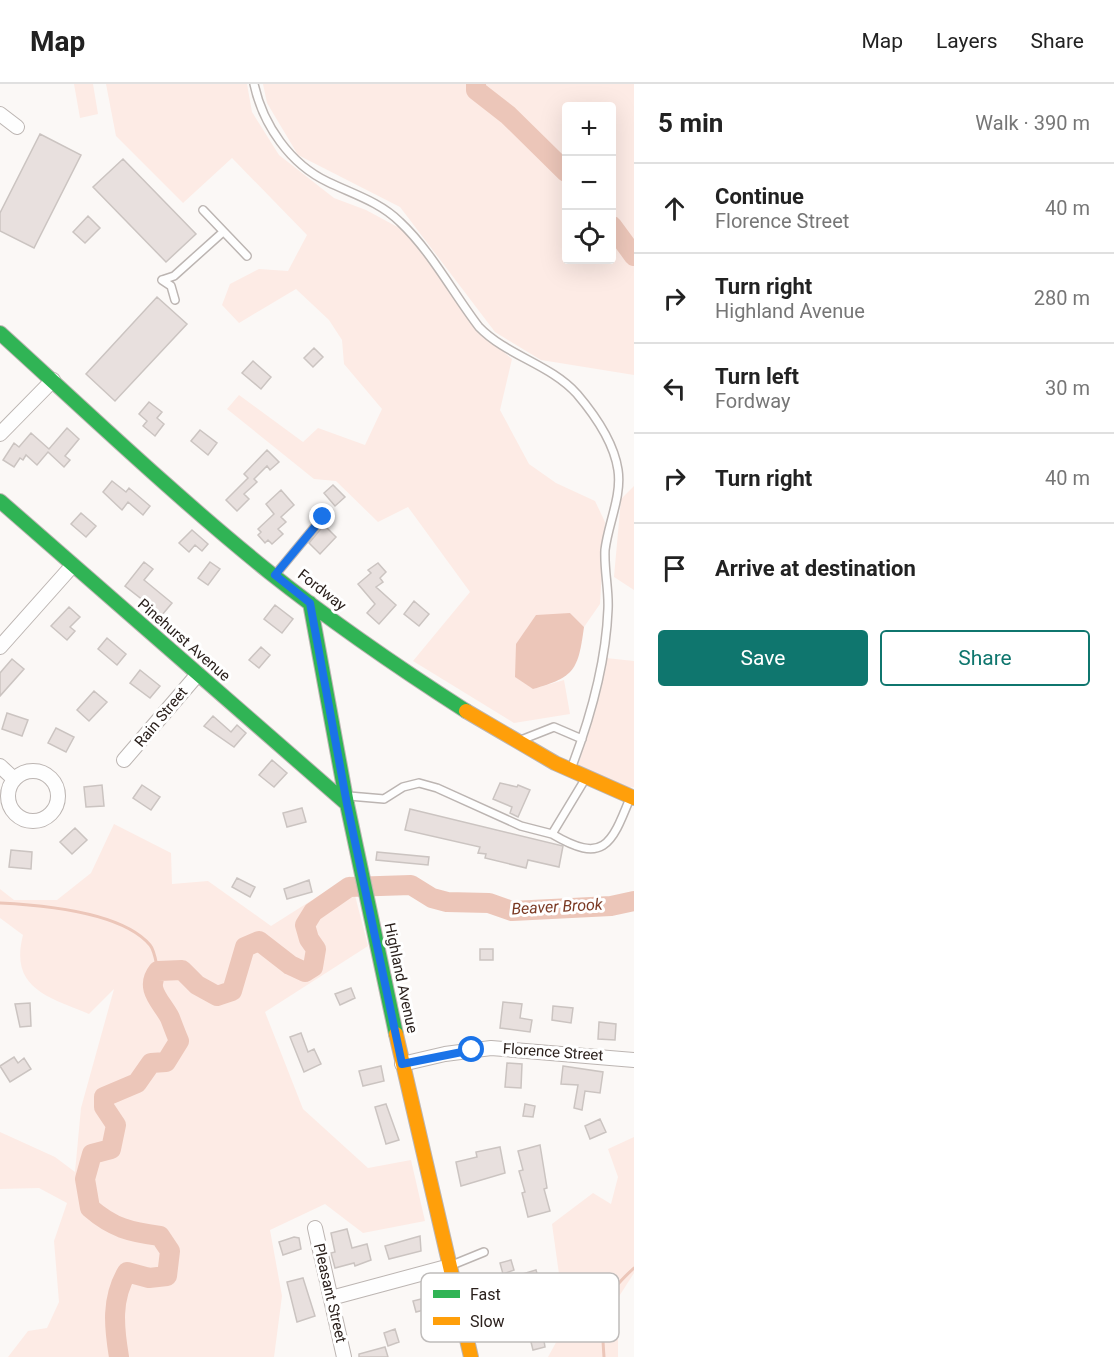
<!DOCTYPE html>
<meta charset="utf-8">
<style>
:root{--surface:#fff;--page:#f6f6f6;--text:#222;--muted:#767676;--line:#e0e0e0;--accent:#0f766e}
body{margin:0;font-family:Roboto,sans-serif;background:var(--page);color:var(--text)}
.controls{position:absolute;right:18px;top:18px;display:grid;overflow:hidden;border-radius:6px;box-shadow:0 6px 24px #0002}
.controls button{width:54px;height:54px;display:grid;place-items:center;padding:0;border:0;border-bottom:2px solid var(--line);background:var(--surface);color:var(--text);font:30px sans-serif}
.stop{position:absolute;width:18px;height:18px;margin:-14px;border:4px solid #1a73e8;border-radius:50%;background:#fff}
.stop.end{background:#1a73e8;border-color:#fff;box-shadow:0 2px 6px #0008}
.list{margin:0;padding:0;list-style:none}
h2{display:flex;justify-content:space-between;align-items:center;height:78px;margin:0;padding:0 24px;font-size:26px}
h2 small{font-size:20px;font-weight:400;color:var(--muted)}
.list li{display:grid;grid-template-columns:39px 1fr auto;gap:18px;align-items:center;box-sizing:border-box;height:90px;padding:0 24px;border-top:2px solid var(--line)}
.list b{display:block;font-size:22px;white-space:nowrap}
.list p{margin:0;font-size:20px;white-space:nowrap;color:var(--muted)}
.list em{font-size:20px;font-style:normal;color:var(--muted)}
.actions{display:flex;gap:12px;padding:18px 24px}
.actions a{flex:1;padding:14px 0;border:2px solid var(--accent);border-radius:6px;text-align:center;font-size:21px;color:var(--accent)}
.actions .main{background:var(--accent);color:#fff}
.icon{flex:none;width:33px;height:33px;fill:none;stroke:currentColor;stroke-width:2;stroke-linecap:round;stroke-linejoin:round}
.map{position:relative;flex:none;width:634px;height:1273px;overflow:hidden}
header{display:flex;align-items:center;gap:36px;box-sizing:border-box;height:84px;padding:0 30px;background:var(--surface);border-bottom:2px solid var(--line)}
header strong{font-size:28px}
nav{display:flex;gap:33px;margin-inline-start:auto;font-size:21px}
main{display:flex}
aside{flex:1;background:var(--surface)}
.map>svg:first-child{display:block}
.green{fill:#fdebe5;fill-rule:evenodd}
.water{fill:#ecc6b9}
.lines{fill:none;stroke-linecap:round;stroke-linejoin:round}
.stream{stroke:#ecc6b9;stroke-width:3}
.river{stroke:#ecc6b9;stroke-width:20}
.building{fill:#e8e0de;stroke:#cbc4c1;stroke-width:1.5}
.lane-casing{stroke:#bcb5b2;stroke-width:10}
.street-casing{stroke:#bcb5b2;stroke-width:16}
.fast-casing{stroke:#bcb5b2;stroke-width:16}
.slow-casing{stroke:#bcb5b2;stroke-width:16}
.lane{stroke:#fefefe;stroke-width:7}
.street{stroke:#fefefe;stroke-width:14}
.fast{stroke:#30b455;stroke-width:14}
.slow{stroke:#ff9f0a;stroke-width:14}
.route{stroke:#1a73e8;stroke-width:8}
.labels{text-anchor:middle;stroke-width:6;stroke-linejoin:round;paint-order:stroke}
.street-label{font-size:15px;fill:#2b211d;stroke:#fff}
.water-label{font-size:16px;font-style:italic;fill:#7b3a24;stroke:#fff}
.key{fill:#fff;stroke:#bfbcbb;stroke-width:1.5}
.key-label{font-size:16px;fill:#2b211d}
</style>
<header>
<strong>Map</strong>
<nav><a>Map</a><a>Layers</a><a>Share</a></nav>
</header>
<main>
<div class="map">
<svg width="634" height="1273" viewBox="0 0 634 1273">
<rect width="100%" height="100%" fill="#fbf8f6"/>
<!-- green -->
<path class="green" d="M74,0H93L98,30L80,34Z
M106,0H247L252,28L279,71L334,114L366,126L405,147L481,249L512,275L500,326L529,380L556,399L595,417L605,438L600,520L584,543L570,529L533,605L564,596L570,630L514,639L413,577L470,508L408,423L378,438L336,397L314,395L227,325L239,311L303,358L318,344L365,361L382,325L344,280L342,256L329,236L296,205L239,239L222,221L230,200L259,185L288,187L307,151L232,74L183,119L116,52Z
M263,0H634V291L541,276L495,248L400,123L298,71L267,19ZM566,22H612V176H566Z
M634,402V506L614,493L621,415Z
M606,574L634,577V703L629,704L577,685L597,618Z
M114,740L171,769L172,800L208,797L271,842L350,792L368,862L265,928L303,1025L368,1084L411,1076L425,1137L363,1149L325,1120L270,1146L282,1212L274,1273H8L28,1247L47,1244L59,1218L54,1157L67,1119L39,1104L0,1105V1048L55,1073L75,1088L81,1024L114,905L89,930C49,913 9,905 23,851L0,834V805L14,816H57L91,789Z
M634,1053V1189L618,1214V1273H548L559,1253L565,1233L552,1140L593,1109L611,1120L618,1093L608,1065Z"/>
<!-- water -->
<path class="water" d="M570,529L584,543C578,586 575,593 533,605L515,593L516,560L536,531Z"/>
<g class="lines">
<!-- stream -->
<path class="stream" d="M0,819C40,821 122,828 150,861C155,867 156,879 158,887
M604,1273C601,1227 599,1216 634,1184"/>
<!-- river -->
<path class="river" d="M476,0V6L508,31L566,88
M612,142L634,172
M119,1273C114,1243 111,1215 127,1188L149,1194L167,1192L170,1167L160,1152C130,1148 113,1144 90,1124L85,1095L92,1070L111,1065L116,1041L104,1023V1013L137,999L151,979L166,978L179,957C176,950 173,942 170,934C162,918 144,905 158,887L182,886L197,901L217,912L232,907L245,863L259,857L290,881L305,888L313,883L316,865L309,855L305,841L313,828L349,803L411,801L432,814L447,818L489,819L512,827L611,822L634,817"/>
</g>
<!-- building -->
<path class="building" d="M40,50L81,71L34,164L0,147V129Z
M123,75L196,150L166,178L93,103Z
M88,132L100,144L85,159L73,148Z
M157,213L187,240L115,317L86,290Z
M314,264L323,273L313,283L304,274Z
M253,277L271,293L261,305L242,289Z
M149,318L162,328L157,334L164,340L155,352L143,342L147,337L139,330Z
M67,344L79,355L65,372L70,376L64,383L48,368L37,381L26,371L23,376L20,374L14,383L3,376L14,359L19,363L31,349L49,365Z
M200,346L217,359L208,371L191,357Z
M267,366L279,378L270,386L267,382L254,395L257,398L244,410L249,415L237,427L226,416L248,394L244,390Z
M112,397L126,408L129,404L150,422L143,431L128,418L122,426L103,408Z
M333,401L345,413L335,422L324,409Z
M281,406L294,421L281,433L286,438L278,445L283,450L272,460L268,456L265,459L258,451L261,448L258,445L274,430L266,420Z
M81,429L96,442L86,453L71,440Z
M324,441L336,453L320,470L309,459Z
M192,446L208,460L202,467L195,461L189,468L179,459Z
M144,478L153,485L144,496L172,519L162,531L125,502Z
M210,478L220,485L208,501L198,494Z
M378,479L386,488L380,494L383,498L376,503L396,521L379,540L367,529L375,520L358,500L371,489L368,486Z
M414,517L429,530L419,542L404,530Z
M275,521L293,535L282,549L264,535Z
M69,523L80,533L70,543L75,547L67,556L51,542Z
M107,554L126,570L117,581L98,565Z
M261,563L270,571L259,584L249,576Z
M12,575L24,585L0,612V589Z
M140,586L160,602L150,614L130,599Z
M94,607L107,618L89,637L77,626Z
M7,629L28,636L22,652L2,645Z
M213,632L231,648L237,641L246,649L234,663L204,642Z
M56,644L74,653L66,668L48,659Z
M272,676L287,689L274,703L259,691Z
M500,699L517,703L518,701L530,706L518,733L510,729L512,723L493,715Z
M102,701L104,722L86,723L84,703Z
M142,701L160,713L151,726L133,714Z
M302,724L306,738L287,743L283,729Z
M410,725L563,762L559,783L528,776L526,784L485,774L486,770L478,769L480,763L405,746Z
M75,744L87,756L72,770L60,758Z
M11,766L32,768L31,785L9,783Z
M377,768L429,773L428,781L376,776Z
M237,794L255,803L250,813L232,803Z
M309,796L312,808L287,815L284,805Z
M480,865H493V876H480Z
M351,904L355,914L340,921L335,910Z
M503,918L522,920L520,934L532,936L530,948L500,944Z
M30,919L31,942L20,943L15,920Z
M553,922L573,924L571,939L552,936Z
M599,938L616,940L615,956L598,955Z
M301,949L308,968L314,965L321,980L304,988L290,953Z
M14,973L18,979L24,974L31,985L10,998L0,982Z
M507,979L522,980L521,1004L505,1003Z
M381,982L384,997L363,1002L359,987Z
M563,982L603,988L600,1009L585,1007L582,1026L574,1024L578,1001L561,1000Z
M386,1020L399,1056L386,1060L375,1023Z
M525,1020L535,1022L533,1033L523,1032Z
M600,1035L606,1048L590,1055L585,1042Z
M540,1061L547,1104L544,1105L550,1127L528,1133L522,1109L525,1108L519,1087L523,1086L518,1067Z
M500,1063L505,1089L461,1102L456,1078L477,1073L476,1068Z
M347,1145L352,1164L367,1160L371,1176L355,1182L354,1179L335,1184L331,1169L335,1168L331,1149Z
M420,1152L421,1167L389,1175L385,1162Z
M294,1153L299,1154L301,1165L283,1171L279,1158Z
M511,1176L514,1186L503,1190L500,1179Z
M536,1186L540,1200L523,1205L519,1191Z
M303,1194L315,1232L297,1238L287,1198Z
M437,1211L439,1222L416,1228L413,1217Z
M395,1245L399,1258L388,1262L384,1249Z
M543,1251L545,1263L533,1266L530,1254Z
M385,1263L388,1273H359V1270Z"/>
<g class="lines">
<defs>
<path id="lane" d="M254,0C263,41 290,80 328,98C353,110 380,118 400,138C431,167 453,209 479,243C507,272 550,280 577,310C594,330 614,359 618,386C622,412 608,440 605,466C604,486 609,506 608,525C606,579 590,635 571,685
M203,126L247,172
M162,196L174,192L223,148
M162,196L171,202L175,216
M275,491L323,433
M521,656L554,643L582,655
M349,712L384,715L403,703L419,699L437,704L521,742L552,750L584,697
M552,750C603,780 611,762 630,714
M452,1181L484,1168"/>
<path id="street" d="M0,30L17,43
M0,350L53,296
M0,563L73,481
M124,676L198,590
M0,682L14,695
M8 712a25 25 0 1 1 50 0a25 25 0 1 1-50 0Z
M402,980L445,970L491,964L634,976
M315,1144L344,1273
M331,1214L450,1182"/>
<path id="fast" d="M0,249C89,330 176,413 269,488C332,538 399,584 466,627
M0,417L347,720
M310,519L347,720L396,950"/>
<path id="slow" d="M466,627L555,679L634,714
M396,950L471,1273"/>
</defs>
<!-- lane casing -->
<use href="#lane" class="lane-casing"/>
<!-- street casing -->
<use href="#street" class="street-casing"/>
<!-- fast casing -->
<use href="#fast" class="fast-casing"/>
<!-- slow casing -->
<use href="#slow" class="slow-casing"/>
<!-- lane -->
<use href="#lane" class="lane"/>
<!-- street -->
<use href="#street" class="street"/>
<!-- fast -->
<use href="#fast" class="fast"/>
<!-- slow -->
<use href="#slow" class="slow"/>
</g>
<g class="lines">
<!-- route -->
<path class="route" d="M323,433L275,491L310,519L347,720L402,980L472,966"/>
</g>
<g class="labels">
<!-- street labels -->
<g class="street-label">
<text transform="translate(322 506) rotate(38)" y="5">Fordway</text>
<text transform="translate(184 556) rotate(41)" y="5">Pinehurst Avenue</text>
<text transform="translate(161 633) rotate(-50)" y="5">Rain Street</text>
<text transform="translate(401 894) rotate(78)" y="5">Highland Avenue</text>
<text transform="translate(553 968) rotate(4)" y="5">Florence Street</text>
<text transform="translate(330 1209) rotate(77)" y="5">Pleasant Street</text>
</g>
<!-- water labels -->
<g class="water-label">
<text transform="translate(557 822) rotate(-3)" y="6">Beaver Brook</text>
</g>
</g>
<!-- legend -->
<rect x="421" y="1189" width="198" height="69" rx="9" class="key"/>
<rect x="433" y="1206" width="27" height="8" fill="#30b455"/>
<rect x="433" y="1233" width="27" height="8" fill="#ff9f0a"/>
<g class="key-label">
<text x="470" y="1216">Fast</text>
<text x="470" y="1243">Slow</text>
</g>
</svg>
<div class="controls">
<button>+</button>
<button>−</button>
<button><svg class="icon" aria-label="locate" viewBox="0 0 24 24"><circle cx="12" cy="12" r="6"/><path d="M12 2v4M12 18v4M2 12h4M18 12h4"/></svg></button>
</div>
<div class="stop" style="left:472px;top:966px"></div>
<div class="stop end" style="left:323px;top:433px"></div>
</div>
<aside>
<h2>5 min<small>Walk · 390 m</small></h2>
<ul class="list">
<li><svg class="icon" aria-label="ahead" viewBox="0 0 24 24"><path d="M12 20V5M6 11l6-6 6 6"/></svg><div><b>Continue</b><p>Florence Street</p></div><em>40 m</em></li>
<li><svg class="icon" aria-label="right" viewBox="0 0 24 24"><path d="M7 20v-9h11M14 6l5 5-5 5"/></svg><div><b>Turn right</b><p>Highland Avenue</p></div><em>280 m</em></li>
<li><svg class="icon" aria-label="left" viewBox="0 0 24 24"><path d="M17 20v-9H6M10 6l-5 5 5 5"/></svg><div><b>Turn left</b><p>Fordway</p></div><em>30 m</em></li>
<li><svg class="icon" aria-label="right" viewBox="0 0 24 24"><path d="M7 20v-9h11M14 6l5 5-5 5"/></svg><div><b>Turn right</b></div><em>40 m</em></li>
<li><svg class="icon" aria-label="arrive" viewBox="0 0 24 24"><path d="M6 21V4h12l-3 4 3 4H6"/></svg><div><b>Arrive at destination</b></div></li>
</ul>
<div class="actions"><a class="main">Save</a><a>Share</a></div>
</aside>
</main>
